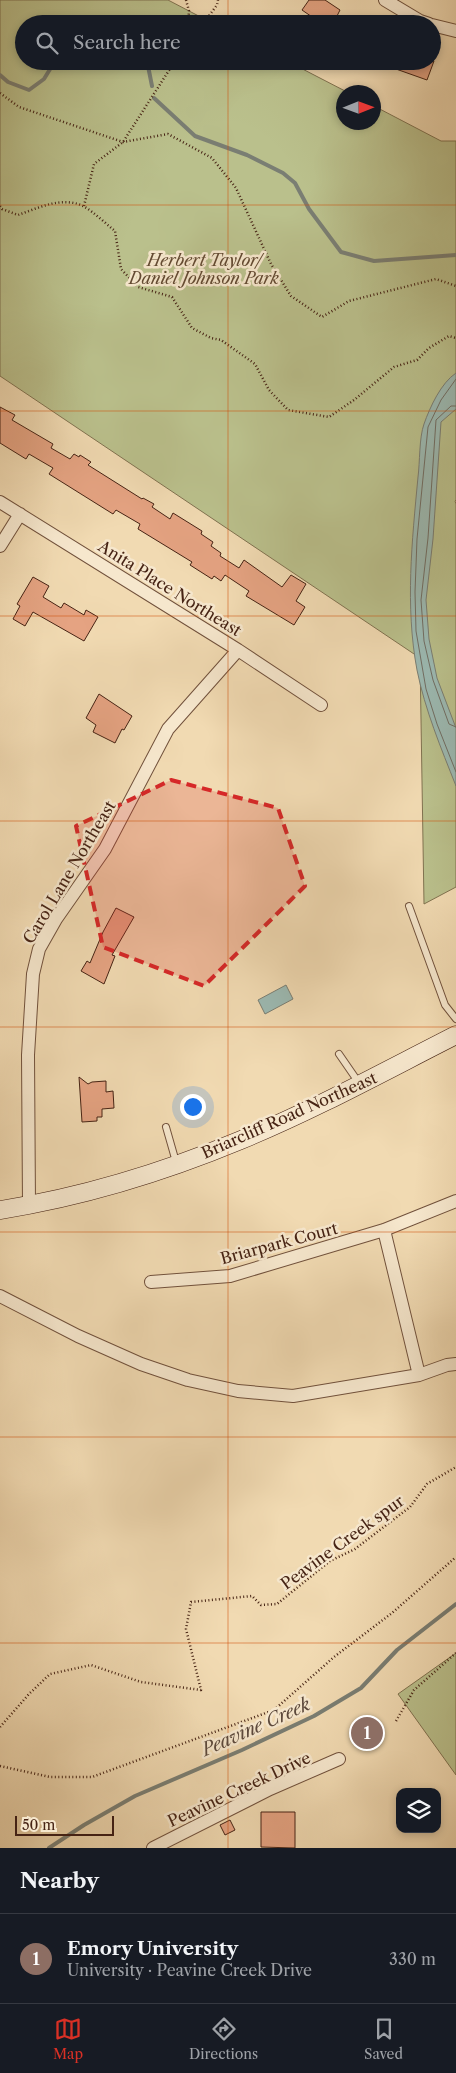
<!DOCTYPE html>
<meta charset="utf-8">
<style>
:root{--surface:#171b24;--page:#242831;--text:#f1f3f6;--muted:#9ea1a6;--line:#363941;--accent:#d93025}
body{margin:0;font-family:"Libre Caslon Text",serif;background:var(--page);color:var(--text)}
.controls{position:absolute;right:15px;bottom:15px;display:grid;overflow:hidden;border-radius:10px;box-shadow:0 2px 8px #0003}
.controls button{width:45px;height:45px;display:grid;place-items:center;padding:0;border:0;border-bottom:1px solid var(--line);background:var(--surface);color:var(--text);font:25px sans-serif}
.compass{position:absolute;left:336px;top:85px;width:45px;height:45px;border-radius:50%;background:var(--surface);box-shadow:0 2px 8px #0003;rotate:89deg}
.scale{position:absolute;left:15px;bottom:12px;width:99px;box-sizing:border-box;padding-left:5px;border:2px solid #462314;border-top:0;font-size:14px;line-height:18px;white-space:nowrap;color:#462314;-webkit-text-stroke:4px #f6e7cd;paint-order:stroke}
.you{position:absolute;left:192px;top:1106px;width:18px;height:18px;margin:-12px;border:4px solid #fff;border-radius:50%;background:#1a73e8;box-shadow:0 0 0 8px #1a73e833}
.badge{display:grid;place-items:center;width:32px;height:32px;border-radius:50%;background:var(--accent);color:#fff;font-size:16px;font-weight:700}
.pin{position:absolute;translate:-50% -50%;border:2px solid #fff;box-shadow:0 1px 5px #0006}
.list{margin:0;padding:0;list-style:none}
h2{display:flex;justify-content:space-between;align-items:center;height:65px;margin:0;padding:0 20px;font-size:21px}
h2 small{font-size:16px;font-weight:400;color:var(--muted)}
.list li{display:grid;grid-template-columns:32px 1fr auto;gap:15px;align-items:center;box-sizing:border-box;height:90px;padding:0 20px;border-top:1px solid var(--line)}
.list b{display:block;font-size:19px;white-space:nowrap}
.list p{margin:0;font-size:16px;white-space:nowrap;color:var(--muted)}
.list em{font-size:16px;font-style:normal;color:var(--muted)}
.icon{flex:none;width:28px;height:28px;fill:none;stroke:currentColor;stroke-width:2;stroke-linecap:round;stroke-linejoin:round}
.map{position:relative;flex:none;width:456px;height:1848px;overflow:hidden}
.search{position:absolute;background:var(--surface);box-shadow:0 2px 8px #0003;left:15px;right:15px;top:15px;height:55px;display:flex;align-items:center;gap:12px;box-sizing:border-box;padding:0 18px;border-radius:28px;color:var(--muted);font-size:19px}
.sheet{height:155px;background:var(--surface)}
nav{display:flex;justify-content:space-around;align-items:center;box-sizing:border-box;height:70px;border-top:1px solid var(--line);background:var(--surface);font-size:14px;color:var(--muted)}
nav a{display:grid;justify-items:center;gap:2px}
nav .on{color:var(--accent)}
.map>svg:first-child{display:block}
.green{fill:#bac08c;stroke:#807250}
.water{fill:#9cbab3;stroke:#7a7e73}
.lines{fill:none;stroke-linecap:round;stroke-linejoin:round}
.shore{stroke:#716e64;stroke-width:1}
.stream{stroke:#7a7e73;stroke-width:4}
.building{fill:#e5a382;stroke:#462314}
.service-casing{stroke:#71513c;stroke-width:8}
.minor-casing{stroke:#71513c;stroke-width:14}
.secondary-casing{stroke:#462314;stroke-width:19}
.path{stroke:#462314;stroke-width:2.5;stroke-dasharray:1 2.5;stroke-linecap:butt}
.service{stroke:#f6e7cd;stroke-width:6}
.minor{stroke:#f6e7cd;stroke-width:12}
.secondary{stroke:#f6e7cd;stroke-width:18}
.marked{fill:#d62828;fill-opacity:0.2;stroke:#d62828;stroke-width:4;stroke-dasharray:10 6;stroke-linejoin:round}
.grid{fill:none;stroke:#d0510d;stroke-width:1;stroke-opacity:0.55}
.labels{text-anchor:middle;stroke-width:5;stroke-linejoin:round;paint-order:stroke}
.park-label{font-size:16px;font-style:italic;fill:#634a32;stroke:#f6e7cd}
.street-label{font-size:16px;fill:#462314;stroke:#f6e7cd}
.water-label{font-size:18px;font-style:italic;fill:#5c493c;stroke:#f6e7cd}
</style>
<div class="map">
<svg width="456" height="1848" viewBox="0 0 456 1848">
<rect width="100%" height="100%" fill="#f1dab2"/>
<filter id="stains"><feTurbulence type="fractalNoise" baseFrequency=".004" numOctaves="4"/><feColorMatrix values="0 0 0 0 .2 0 0 0 0 .09 0 0 0 0 .02 0 0 0 .5 -.17"/></filter>
<radialGradient id="worn" r=".72"><stop offset=".6" stop-color="#630" stop-opacity="0"/><stop offset="1" stop-color="#630" stop-opacity=".3"/></radialGradient>
<!-- green -->
<path class="green" d="M0,0H168L214,24H24V61H287L347,92H344V122H374V106L441,141H456V500L455,501L456,504V887L424,904L420,658L0,376Z
M456,1653V1775L398,1694Z"/>
<!-- water -->
<path class="water" d="M456,373V409L441,422L433,539L426,600L429,639L437,678L456,728V786C441,748 425,710 417,670C405,606 412,541 418,477C420,462 419,438 424,424C430,407 441,383 456,373Z
M286,985L293,999L265,1014L258,1000Z"/>
<g class="lines">
<!-- shore -->
<path class="shore" d="M456,379L441,400L428,427L417,539L415,592L416,631L426,689L437,724L456,772
M456,406H451L436,420L428,538L421,600L424,641L433,680L449,724L456,727"/>
<!-- stream -->
<path class="stream" d="M147,61L152,86
M0,75L8,82L29,90L44,79L55,61
M154,98L195,136L247,155L283,173L295,183L309,209L341,252L374,261L456,255
M49,1848L84,1825L135,1796L242,1750L314,1716L361,1688L397,1650L456,1604"/>
</g>
<!-- building -->
<path class="building" d="M309,0H325L340,10L337,16L350,24H311L315,19L302,10Z
M379,61H434L427,80L379,63Z
M0,407L15,415L12,420L53,444L51,448L70,459L74,454L79,457L80,455L91,462L88,465L142,499L143,498L154,504L152,507L170,519L173,513L202,531L201,534L213,542L211,546L221,553L220,556L239,568L244,560L282,587L291,575L306,584L296,601L305,607L294,625L246,596L249,591L225,575L221,581L214,576L212,579L190,565L192,562L138,529L140,524L116,510L113,514L49,474L53,468L29,454L26,459L0,443Z
M33,577L49,586L43,597L61,608L64,603L84,615L86,610L98,617L84,641L33,612L25,626L13,619L20,606L17,604Z
M99,694L132,716L124,730L122,729L115,743L93,732L96,725L86,718Z
M116,908L134,917L112,955L115,956L104,984L81,971L87,961L90,963L103,932Z
M79,1077L88,1084L92,1082L106,1081V1092L113,1091L114,1108L102,1109V1117H97V1121L82,1122Z
M261,1812H295V1848L261,1847Z
M230,1820L235,1830L225,1835L220,1825Z"/>
<g class="lines">
<defs>
<path id="service" d="M409,906L445,1005L456,1019
M339,1054L359,1083
M166,1127L176,1162"/>
<path id="minor" d="M385,0L420,21L429,24
M432,25L456,31
M0,502L238,650L321,705
M0,546L20,514
M29,1205L28,1055L33,974L39,949L56,919L105,849L168,729L238,650
M384,1230L419,1375
M151,1282L230,1276L384,1230L456,1201
M0,1296L78,1336L141,1364L188,1380L238,1391L293,1396L419,1375L447,1365L456,1364
M153,1848L270,1789L339,1759"/>
<path id="secondary" d="M0,1210C82,1197 164,1172 241,1140C314,1110 385,1071 456,1035"/>
</defs>
<!-- service casing -->
<use href="#service" class="service-casing"/>
<!-- minor casing -->
<use href="#minor" class="minor-casing"/>
<!-- secondary casing -->
<use href="#secondary" class="secondary-casing"/>
<!-- path -->
<path class="path" d="M186,0L189,11L188,24
M203,24L217,5L218,0
M0,93L19,107L123,142L168,134L212,158L236,188L271,264L291,296L322,317L349,301L436,279L456,286
M0,206L2,209L18,215C38,208 62,196 83,206C94,212 105,223 115,231L121,269L138,287L172,297L192,328L211,338L221,340L255,364L269,390L288,410L329,417L354,400L394,367L417,360L429,348L449,336L456,338
M84,206L94,164L123,142L175,61
M396,1721L414,1690L456,1653
M0,1727L29,1694L50,1674L91,1665L141,1682L201,1690L186,1629L191,1602L252,1596L261,1605L277,1604L330,1561L355,1549L410,1507L427,1484L456,1467
M0,1766L50,1777H92L274,1710L334,1657L392,1613L456,1557"/>
<!-- service -->
<use href="#service" class="service"/>
<!-- minor -->
<use href="#minor" class="minor"/>
<!-- secondary -->
<use href="#secondary" class="secondary"/>
</g>
<!-- marked area -->
<path class="marked" d="M171,780L278,808L305,886L204,986L103,947L76,826Z"/>
<!-- grid -->
<path class="grid" d="M228,0V24M228,61V1848M0,205H456M0,411H456M0,616H456M0,821H456M0,1027H456M0,1232H456M0,1437H456M0,1643H456"/>
<g class="labels">
<!-- park labels -->
<g class="park-label">
<text x="204" y="266">Herbert Taylor/<tspan x="204" dy="18">Daniel Johnson Park</tspan></text>
</g>
<!-- street labels -->
<g class="street-label">
<text transform="translate(170 588) rotate(32)" y="6">Anita Place Northeast</text>
<text transform="translate(69 872) rotate(-59)" y="6">Carol Lane Northeast</text>
<text transform="translate(289 1115) rotate(-24)" y="6">Briarcliff Road Northeast</text>
<text transform="translate(279 1243) rotate(-15)" y="6">Briarpark Court</text>
<text transform="translate(342 1542) rotate(-36)" y="6">Peavine Creek spur</text>
<text transform="translate(239 1789) rotate(-25)" y="6">Peavine Creek Drive</text>
</g>
<!-- water labels -->
<g class="water-label">
<text transform="translate(256 1727) rotate(-24)" y="6">Peavine Creek</text>
</g>
</g>
<rect width="100%" height="100%" filter="url(#stains)"/>
<rect width="100%" height="100%" fill="url(#worn)"/>
</svg>
<div class="controls">
<button><svg class="icon" aria-label="layers" viewBox="0 0 24 24"><path d="M12 4l9 5-9 5-9-5zM3 14l9 5 9-5"/></svg></button>
</div>
<svg class="compass" viewBox="-18 -18 36 36"><path d="M0-13l5 13h-10z" fill="#e53935"/><path d="M0 13l5-13h-10z" fill="#9ea1a6"/></svg>
<div class="scale">50 m</div>
<div class="you"></div>
<div class="pin badge" style="left:367px;top:1733px;background:#8d6e63">1</div>
<div class="search"><svg class="icon" aria-label="search" viewBox="0 0 24 24"><circle cx="10" cy="10" r="6"/><path d="M15 15l6 6"/></svg>Search here</div>
</div>
<section class="sheet">
<h2>Nearby<small></small></h2>
<ul class="list">
<li><span class="badge" style="background:#8d6e63">1</span><div><b>Emory University</b><p>University · Peavine Creek Drive</p></div><em>330 m</em></li>
</ul>
</section>
<nav>
<a class="on"><svg class="icon" aria-label="map" viewBox="0 0 24 24"><path d="M3 6l6-2 6 2 6-2v14l-6 2-6-2-6 2zM9 4v14M15 6v14"/></svg>Map</a>
<a><svg class="icon" aria-label="directions" viewBox="0 0 24 24"><path d="M12 3l9 9-9 9-9-9zM9 14v-3h6M13 9l2 2-2 2"/></svg>Directions</a>
<a><svg class="icon" aria-label="saved" viewBox="0 0 24 24"><path d="M7 4h10v16l-5-4-5 4z"/></svg>Saved</a>
</nav>
